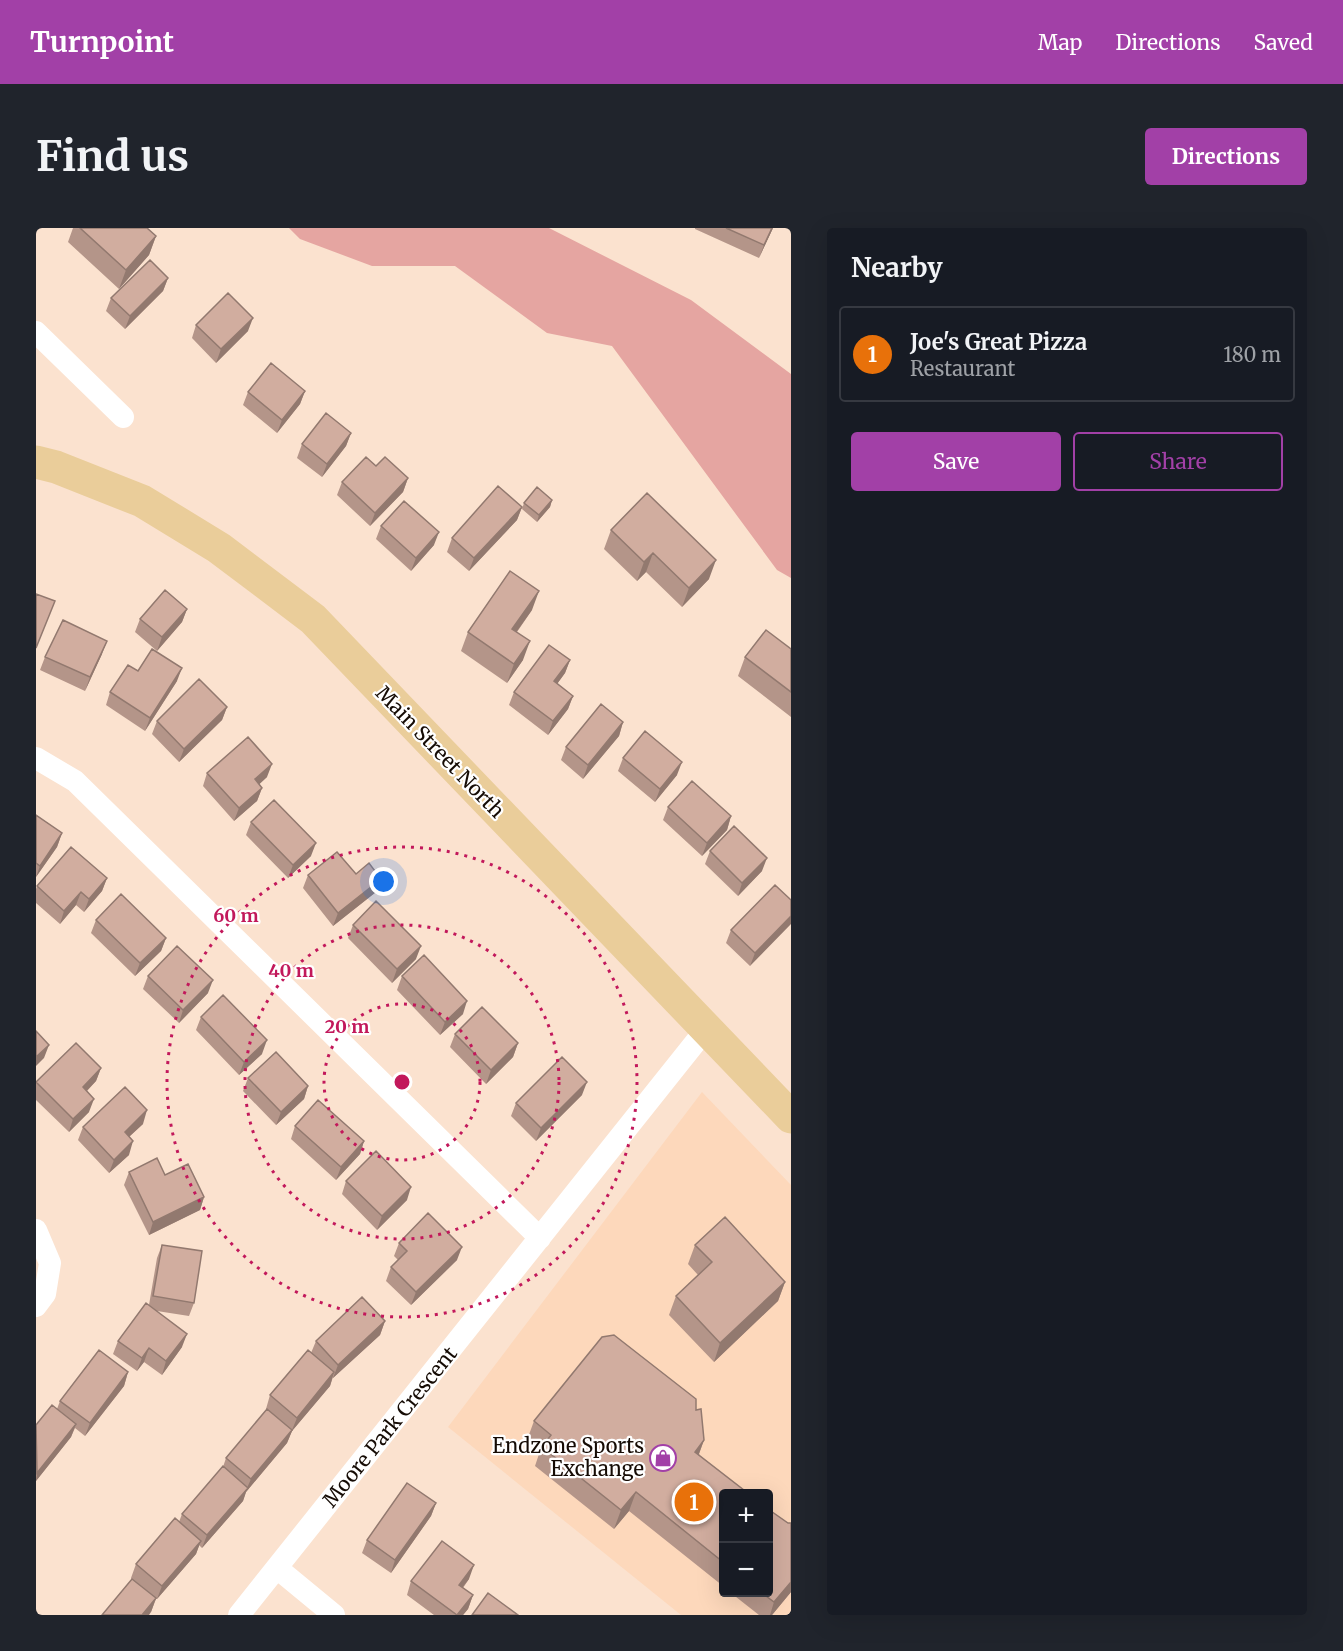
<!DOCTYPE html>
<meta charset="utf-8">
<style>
:root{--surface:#171b24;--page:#20242c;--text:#f1f3f6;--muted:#9ea1a6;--line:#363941;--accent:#a240a7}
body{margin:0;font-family:Merriweather,serif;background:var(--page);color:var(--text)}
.controls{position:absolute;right:18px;bottom:18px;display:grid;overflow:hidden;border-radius:6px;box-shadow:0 6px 24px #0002}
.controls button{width:54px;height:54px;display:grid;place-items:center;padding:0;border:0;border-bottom:2px solid var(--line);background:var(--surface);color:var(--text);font:30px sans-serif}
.you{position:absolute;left:348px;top:654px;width:21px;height:21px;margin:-15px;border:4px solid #fff;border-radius:50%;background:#1a73e8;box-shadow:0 0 0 9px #1a73e833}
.badge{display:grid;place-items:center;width:39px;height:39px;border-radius:50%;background:var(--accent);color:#fff;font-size:20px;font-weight:700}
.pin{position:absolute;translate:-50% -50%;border:3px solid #fff;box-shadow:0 2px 6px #0006}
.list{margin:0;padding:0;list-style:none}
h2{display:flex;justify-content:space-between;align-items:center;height:78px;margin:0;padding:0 24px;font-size:26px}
h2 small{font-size:20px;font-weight:400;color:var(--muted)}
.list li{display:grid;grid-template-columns:39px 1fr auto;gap:18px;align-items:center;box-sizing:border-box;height:96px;margin:0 12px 12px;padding:0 12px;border:2px solid var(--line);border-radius:6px}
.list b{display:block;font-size:22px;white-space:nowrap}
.list p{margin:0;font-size:20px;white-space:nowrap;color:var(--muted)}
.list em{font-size:20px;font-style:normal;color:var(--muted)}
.actions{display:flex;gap:12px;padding:18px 24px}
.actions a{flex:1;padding:14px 0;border:2px solid var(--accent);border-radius:6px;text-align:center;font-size:21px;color:var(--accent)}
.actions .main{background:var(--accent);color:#fff}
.map{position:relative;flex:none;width:755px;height:1387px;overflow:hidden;border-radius:6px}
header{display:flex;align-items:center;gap:36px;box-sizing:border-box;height:84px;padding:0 30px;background:var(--accent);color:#fff}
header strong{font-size:28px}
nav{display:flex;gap:33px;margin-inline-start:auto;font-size:21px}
.intro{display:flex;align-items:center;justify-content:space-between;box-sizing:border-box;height:144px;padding:0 36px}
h1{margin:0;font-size:42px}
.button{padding:15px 27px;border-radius:6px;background:var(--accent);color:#fff;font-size:21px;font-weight:700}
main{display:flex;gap:36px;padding:0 36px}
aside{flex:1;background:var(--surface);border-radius:6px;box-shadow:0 6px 24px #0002}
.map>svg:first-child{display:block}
.built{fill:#fdd8bb;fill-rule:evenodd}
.forest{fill:#e5a5a1}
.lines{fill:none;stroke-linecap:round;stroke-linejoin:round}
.minor{stroke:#fff;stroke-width:22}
.primary{stroke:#eacd9a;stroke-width:33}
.wall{fill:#b49589}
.shaded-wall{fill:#92796f}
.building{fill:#d1ad9f;stroke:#92796f;stroke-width:1.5}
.ring{fill:none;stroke:#c2185b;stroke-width:3;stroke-dasharray:3 6}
.labels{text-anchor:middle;stroke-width:4.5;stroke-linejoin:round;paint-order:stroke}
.street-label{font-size:20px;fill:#150b04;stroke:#fff}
.poi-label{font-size:20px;fill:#150b04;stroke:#fff;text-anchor:end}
.centre{fill:#c2185b;stroke:#fff;stroke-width:3}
.ring-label{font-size:18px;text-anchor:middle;font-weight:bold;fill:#c2185b;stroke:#fff;stroke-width:4.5;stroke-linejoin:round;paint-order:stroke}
</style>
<header>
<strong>Turnpoint</strong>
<nav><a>Map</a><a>Directions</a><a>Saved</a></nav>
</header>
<div class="intro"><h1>Find us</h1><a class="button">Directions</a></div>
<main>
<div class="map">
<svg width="755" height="1387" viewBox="0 0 755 1387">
<rect width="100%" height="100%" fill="#fbe2cf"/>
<!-- built -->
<path class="built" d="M666,864L755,957V1387H645L412,1199ZM688,1266H732V1364H688Z"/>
<!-- forest -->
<path class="forest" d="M253,0H513L655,72L755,146V350L741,342L576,118L511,105L419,38H336L264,11Z"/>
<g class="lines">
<!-- minor -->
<path class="minor" d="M0,104L87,189
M0,530L39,553L504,1010
M0,1002L14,1035L9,1066L0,1078
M241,1340L298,1387
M203,1387L670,801"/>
<!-- primary -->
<path class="primary" d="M0,234L20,239L106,273L183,320L277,391L755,889"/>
</g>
<!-- wall -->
<path class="wall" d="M37,0H44L120,8L113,27L83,61L32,14Z
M659,0H737L723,30L659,1Z
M132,50L127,63L89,101L70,83L75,70Z
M160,97L212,103L180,135L156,110Z
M269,163L264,176L241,205L207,177L212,164Z
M315,205L310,218L286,249L261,230L266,216Z
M340,238L372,250L367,264L334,298L301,267L306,254Z
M516,272L514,279L501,294L486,281L488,275Z
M486,279L481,292L433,343L411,324L416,310Z
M345,298L398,317L375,343L340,311Z
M575,302L673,351L646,379L610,344L601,353L568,321Z
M151,381L146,394L121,423L99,404L104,391Z
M496,382L481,404L487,432L471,455L425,423L432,404Z
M755,421V489L702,448L709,429Z
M66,426L49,463L4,442L9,429Z
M534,432L529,445L521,456L537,468L532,481L512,507L473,477L478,464Z
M102,443L141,453L109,503L70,477L74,464Z
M191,479L186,492L143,534L116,506L121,493Z
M587,494L583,508L547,551L525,532L530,519Z
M587,530L641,547L619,574L582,543Z
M171,545L231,549L223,556L226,560L221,573L198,593L167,558Z
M632,579L695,588L691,602L666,628L627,592Z
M0,587L26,605L21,619L0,649Z
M215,594L275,628L252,650L210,607Z
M674,623L726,643L702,668L669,636Z
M320,646L345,651L340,664L297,698L267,660L272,647Z
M71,650L66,663L48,684L40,677L24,696L0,675V661L1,658Z
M755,672L714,738L690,715L695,702Z
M60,692L130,710L125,723L99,748L55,705Z
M317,697L380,731L356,755L312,710Z
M112,748L172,765L143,795L107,761Z
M366,748L427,786L404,807L361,762Z
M165,789L226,826L203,847L160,802Z
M419,806L482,815L477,829L450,856L414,819Z
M65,840L60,853L51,863L53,884L33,904L0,872V854Z
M212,850L272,858L268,871L240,897L207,863Z
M546,867L500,913L475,888L480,875Z
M107,896L93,909V927L73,945L42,912L47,899Z
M259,898L328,913L324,926L300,952L255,911Z
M93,944L129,947L168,969L164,982L113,1007L88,957Z
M310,953L371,972L341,1002L306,966Z
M363,1015L421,1032L375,1077L350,1053L355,1039L362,1032L358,1028Z
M126,1017L158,1075L153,1088L121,1083L146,1119L126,1147L108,1134L101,1143L77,1126L82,1113L113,1077L121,1030Z
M659,1017L749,1054L742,1073L678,1134L633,1087L640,1068L662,1047L652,1036Z
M349,1093L344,1107L297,1150V1149L294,1158L256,1203L251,1215L210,1264L207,1273L166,1320L163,1317L160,1326L121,1371H120L115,1384L95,1350L100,1336L143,1294L146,1286L187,1239L190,1230L231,1182L230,1181L234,1167L275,1125L280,1113Z
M92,1144L88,1158L49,1208L39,1200L35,1209L0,1253V1197L21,1181L24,1173Z
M660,1182L668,1212L663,1226L687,1266V1358L593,1283L578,1301L499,1238L504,1223L491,1212L498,1193Z
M400,1275L395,1288L355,1345L326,1325L331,1312Z
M433,1351L427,1360L437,1367L432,1381L427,1387H398L371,1367L375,1353Z
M755,1364L736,1387H723L695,1365Z"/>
<!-- shaded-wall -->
<path class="shaded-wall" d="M736,0H737L723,30L728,17Z
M120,8L113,27L83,61L90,42Z
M132,50L127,63L89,101L94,88Z
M217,90L212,103L180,135L185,121Z
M269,163L264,176L241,205L246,192Z
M315,205L310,218L286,249L291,236Z
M372,250L367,264L334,298L339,285Z
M516,272L514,279L501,294L503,287Z
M486,279L481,292L433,343L438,330Z
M403,304L398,317L375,343L380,330Z
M617,325L610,344L601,353L608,334Z
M680,332L673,351L646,379L653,360Z
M503,363L496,382L469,420L476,401Z
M151,381L146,394L121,423L126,409Z
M71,413L66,426L49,463L54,449Z
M494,413L487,432L471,455L478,436Z
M534,432L529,445L513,467L518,453Z
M146,440L141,453L109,503L114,490Z
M537,468L532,481L512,507L517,493Z
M191,479L186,492L143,534L148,521Z
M587,494L583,508L547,551L552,537Z
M646,534L641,547L619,574L624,561Z
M236,536L231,549L214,565L219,551Z
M226,560L221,573L198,593L203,580Z
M695,588L691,602L666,628L671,615Z
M26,605L21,619L0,649L4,638Z
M280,615L275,628L252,650L257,637Z
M731,630L726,643L702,668L706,655Z
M71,650L66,663L48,684L53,671Z
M345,651L340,664L297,698L302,685Z
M45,664L40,677L24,696L28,683Z
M755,688V696L714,738L719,725Z
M130,710L125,723L99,748L104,735Z
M385,718L380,731L356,755L361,741Z
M177,752L172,765L143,795L147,782Z
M431,773L427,786L404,807L409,794Z
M231,812L226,826L203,847L208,834Z
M482,815L477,829L450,856L455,842Z
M13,817L8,830L0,838V829Z
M65,840L60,853L42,872L47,859Z
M551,854L546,867L500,913L505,900Z
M272,858L268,871L240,897L245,884Z
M58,871L53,884L33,904L37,891Z
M111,882L107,896L84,917L89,904Z
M97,913L93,927L73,945L78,932Z
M328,913L324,926L300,952L305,939Z
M375,959L371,972L341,1002L346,988Z
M168,969L164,982L113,1007L117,994Z
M426,1019L421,1032L375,1077L380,1064Z
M749,1054L742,1073L678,1134L684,1115Z
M349,1093L344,1107L297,1150L302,1137Z
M151,1106L146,1119L126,1147L130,1133Z
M113,1120L108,1134L101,1143L106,1130Z
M92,1144L88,1158L49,1208L54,1195Z
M298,1144L294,1158L256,1203L251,1215L210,1264L207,1273L166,1320L171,1307L211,1260L215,1251L256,1202L261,1190Z
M40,1196L35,1209L0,1253L1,1245Z
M668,1212L661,1231L659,1224Z
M600,1264L593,1283L578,1301L585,1282Z
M400,1275L395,1288L355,1345L359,1332Z
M165,1313L160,1326L121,1371L126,1358Z
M438,1337L433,1351L418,1370L423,1357Z
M755,1354V1364L736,1387H734L738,1374Z
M437,1367L432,1381L427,1387H421Z
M120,1370L115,1384L113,1387H106Z"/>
<!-- building -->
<path class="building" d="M44,0H111L120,8L90,42Z
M690,0H736L728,17Z
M114,32L132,50L94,88L75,70Z
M192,65L217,90L185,121L160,97Z
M235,135L269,163L246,192L212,164Z
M290,185L315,205L291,236L266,216Z
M330,229L340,238L349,229L372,250L339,285L306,254Z
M462,258L486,279L438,330L416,310Z
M501,259L516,272L503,287L488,275Z
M611,265L680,332L653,360L617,325L608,334L575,302Z
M368,273L403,304L380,330L345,298Z
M474,343L503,363L476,401L494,413L478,436L432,404Z
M129,362L151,381L126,409L104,391Z
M0,366L19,373L0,420Z
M27,392L71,413L54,449L9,429Z
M730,402L755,421V464L709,429Z
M513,417L534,432L518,453L537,468L517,493L478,464Z
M116,421L146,440L114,490L74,464L92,437L102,443Z
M163,451L191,479L148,521L121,493Z
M565,476L587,494L552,537L530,519Z
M609,503L646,534L624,561L587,530Z
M212,509L236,536L219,551L226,560L203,580L171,545Z
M656,553L695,588L671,615L632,579Z
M238,572L280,615L257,637L215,594Z
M0,587L26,605L4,638L0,635Z
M698,598L731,630L706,655L674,623Z
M35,619L71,650L53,671L45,664L28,683L1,658Z
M301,624L320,646L333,635L345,651L302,685L272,647Z
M739,657L755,672V688L719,725L695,702Z
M85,666L130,710L104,735L60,692Z
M340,673L385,718L361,741L317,697Z
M141,718L177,752L147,782L112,748Z
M388,727L431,773L409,794L366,748Z
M187,767L231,812L208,834L165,789Z
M446,779L482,815L455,842L419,806Z
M0,803L13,817L0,829Z
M40,815L65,840L47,859L58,871L37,891L0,854Z
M240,824L272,858L245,884L212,850Z
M526,829L551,854L505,900L480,875Z
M89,859L111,882L89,904L97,913L78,932L47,899Z
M282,872L328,913L305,939L259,898Z
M340,923L375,959L346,988L310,953Z
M121,930L129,947L152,936L168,969L117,994L93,944Z
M392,985L426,1019L380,1064L355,1039L371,1023L363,1015Z
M689,989L749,1054L684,1115L640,1068L676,1034L659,1017Z
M126,1017L166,1023L158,1075L117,1068Z
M326,1069L349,1093L302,1137L280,1113Z
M110,1075L151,1106L130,1133L113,1120L106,1130L82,1113Z
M578,1107L660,1171V1182L665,1181L668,1212L659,1224L713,1266H687V1334L600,1264L585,1282L506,1219L515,1207L498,1193L566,1109Z
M63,1122L92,1144L54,1195L24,1173Z
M272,1122L298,1144L261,1190L234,1167Z
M16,1177L40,1196L1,1245L0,1197Z
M231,1181L256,1202L215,1251L190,1230Z
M187,1238L212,1260L171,1307L146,1286Z
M371,1255L400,1275L359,1332L331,1312Z
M732,1281L752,1295H755V1354L738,1374L726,1365H732Z
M139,1290L165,1313L126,1358L100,1336Z
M406,1313L438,1337L423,1357L437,1367L421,1387L375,1353Z
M96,1351L120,1370L106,1387H66Z
M452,1365L482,1387H436Z"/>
<!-- distance rings -->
<g class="ring">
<circle cx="366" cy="854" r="78"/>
<circle cx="366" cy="854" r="157"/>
<circle cx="366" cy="854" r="235"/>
</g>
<!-- icons -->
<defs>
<symbol id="shop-ring" viewBox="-11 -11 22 22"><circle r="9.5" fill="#fff" stroke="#a240a7" stroke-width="1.5"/><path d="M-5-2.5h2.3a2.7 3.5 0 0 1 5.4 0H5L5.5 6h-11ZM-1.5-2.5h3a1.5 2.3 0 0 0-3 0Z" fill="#a240a7"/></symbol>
</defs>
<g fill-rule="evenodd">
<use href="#shop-ring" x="612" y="1215" width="30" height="30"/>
</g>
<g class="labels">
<!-- street labels -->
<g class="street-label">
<text transform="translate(404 524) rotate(46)" y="7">Main Street North</text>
<text transform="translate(354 1199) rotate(-51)" y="7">Moore Park Crescent</text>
</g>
<!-- poi labels -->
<g class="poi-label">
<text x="608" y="1225">Endzone Sports<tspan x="608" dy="23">Exchange</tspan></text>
</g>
</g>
<circle cx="366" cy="854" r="9" class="centre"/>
<g class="ring-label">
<text x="200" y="694">60 m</text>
<text x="255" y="749">40 m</text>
<text x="311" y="805">20 m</text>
</g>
</svg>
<div class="controls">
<button>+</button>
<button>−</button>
</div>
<div class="you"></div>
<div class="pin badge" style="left:658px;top:1274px;background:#e8710a">1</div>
</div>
<aside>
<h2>Nearby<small></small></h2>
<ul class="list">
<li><span class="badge" style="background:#e8710a">1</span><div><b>Joe's Great Pizza</b><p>Restaurant</p></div><em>180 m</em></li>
</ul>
<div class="actions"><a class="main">Save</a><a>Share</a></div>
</aside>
</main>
